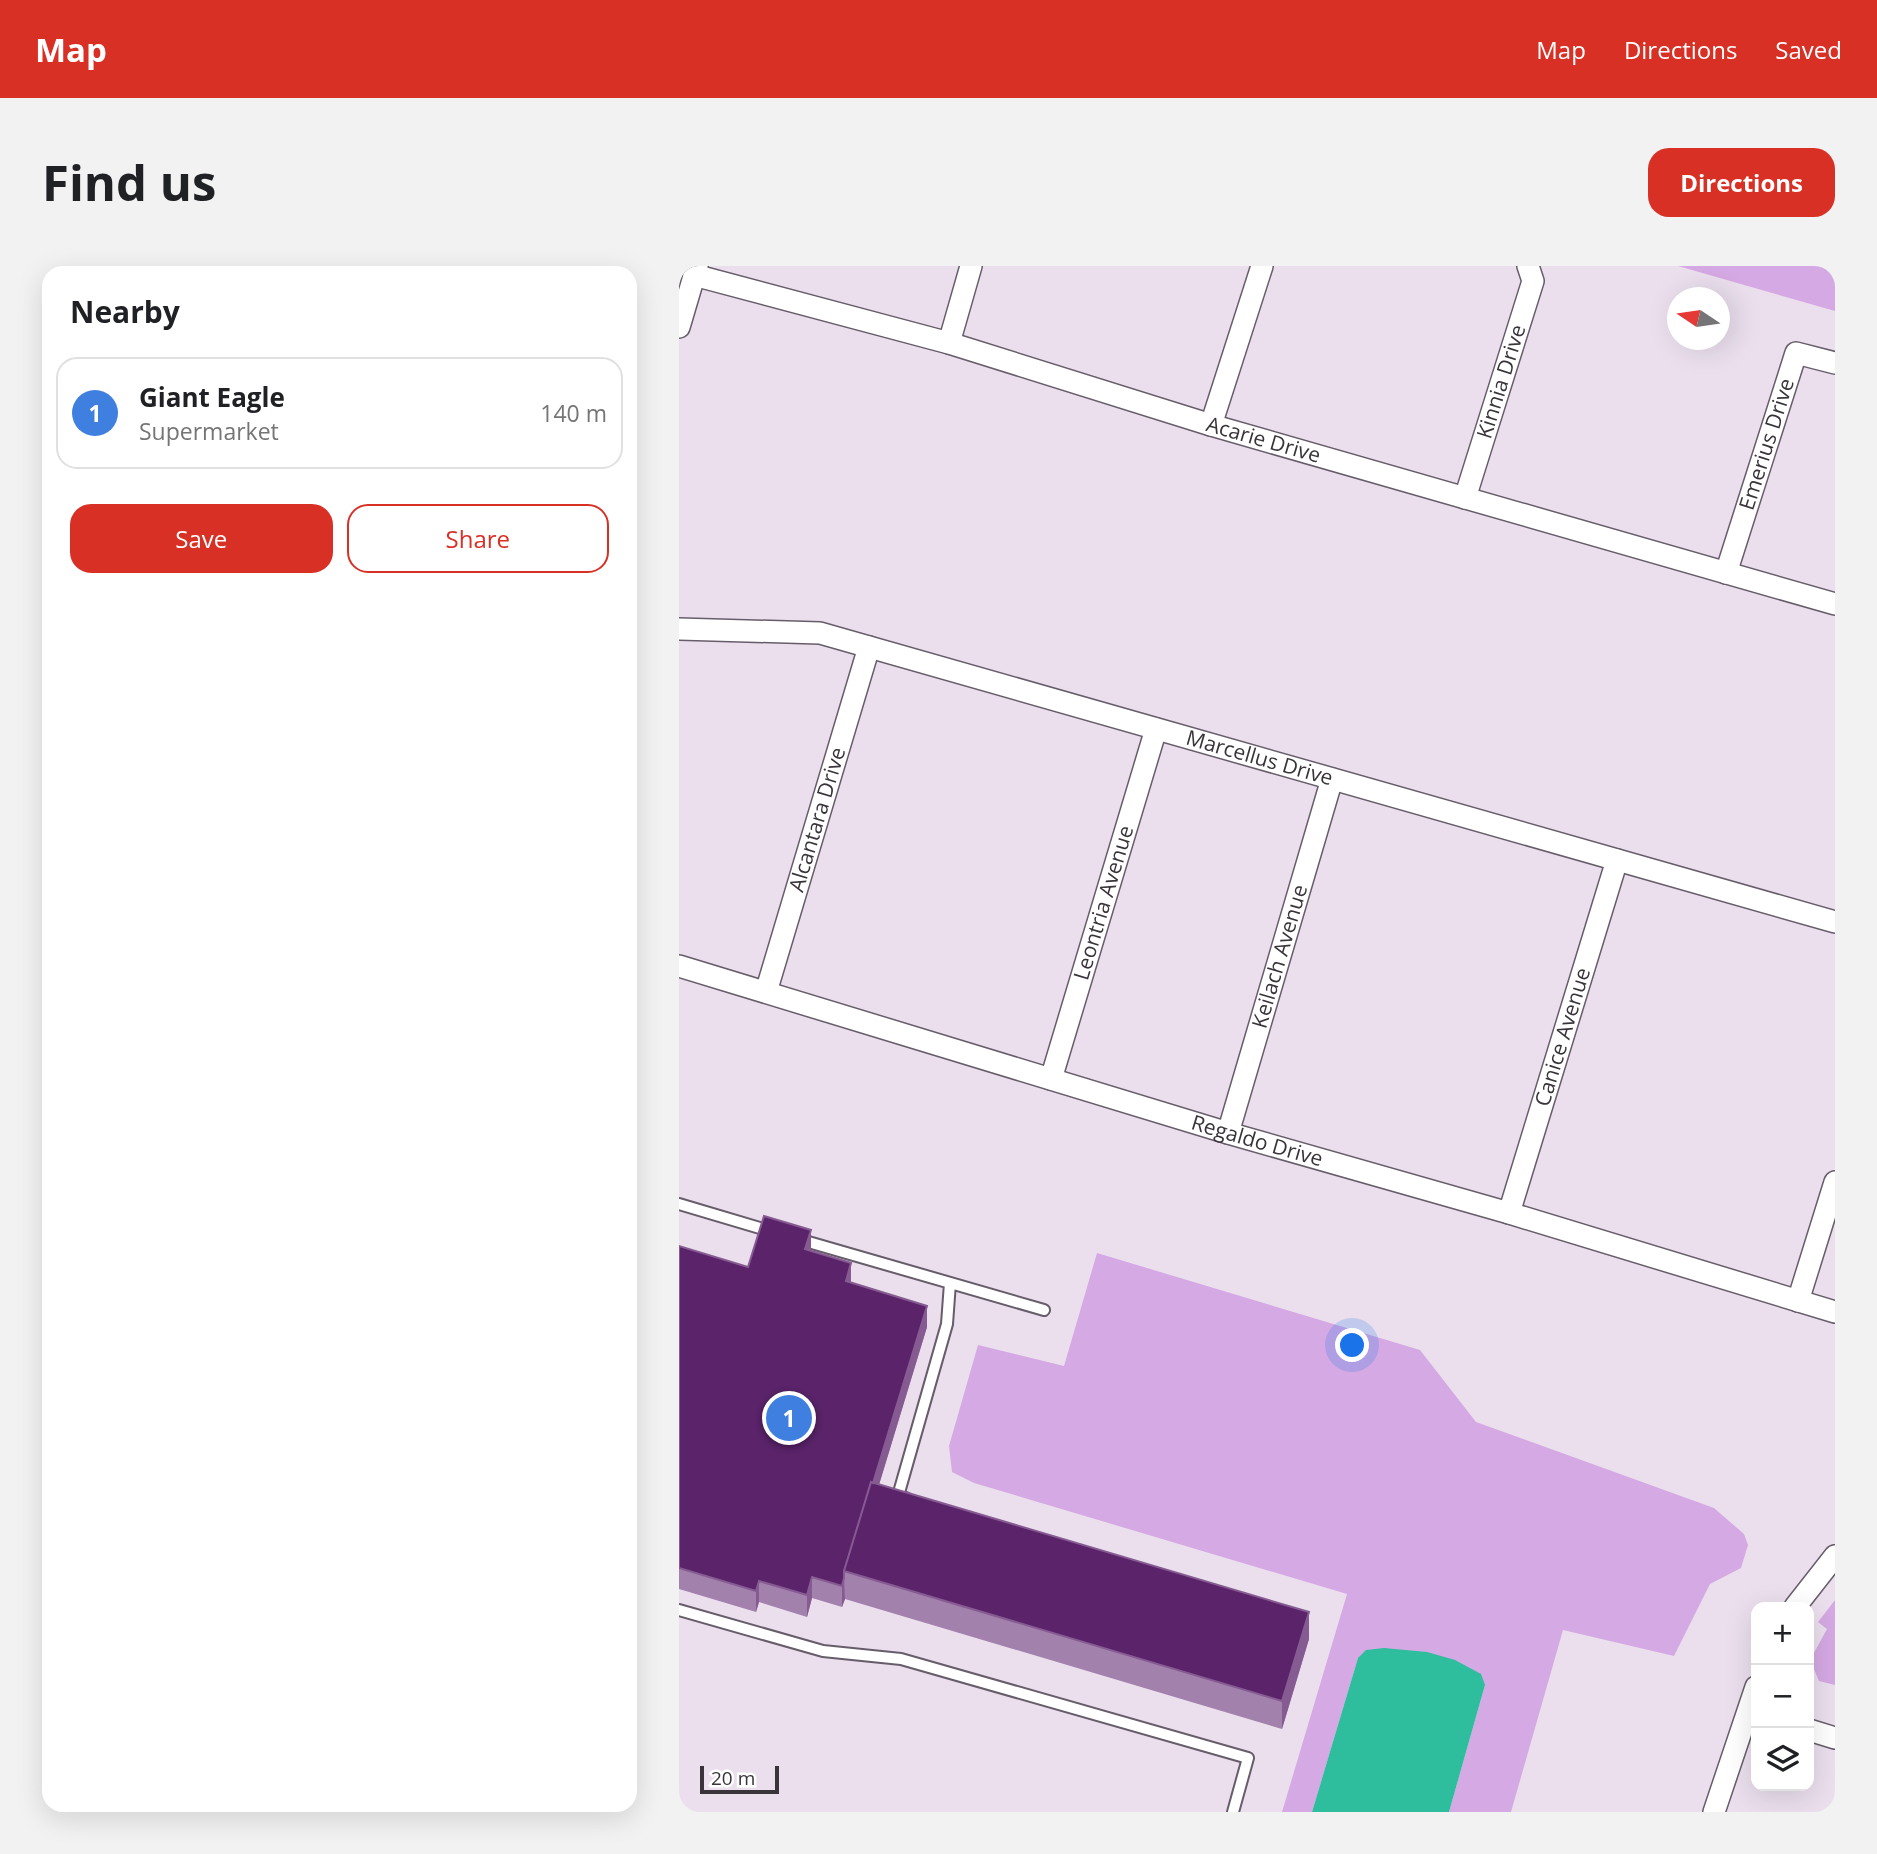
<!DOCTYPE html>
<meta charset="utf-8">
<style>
:root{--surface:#fff;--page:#f2f2f2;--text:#202124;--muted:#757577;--line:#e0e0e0;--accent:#d93025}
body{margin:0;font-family:"Open Sans",sans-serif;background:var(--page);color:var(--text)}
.controls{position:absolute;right:21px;bottom:21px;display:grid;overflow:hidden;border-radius:14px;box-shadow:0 7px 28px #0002}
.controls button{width:63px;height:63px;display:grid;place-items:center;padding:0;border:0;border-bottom:2px solid var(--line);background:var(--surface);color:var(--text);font:35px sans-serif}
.compass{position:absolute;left:988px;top:21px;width:63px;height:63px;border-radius:50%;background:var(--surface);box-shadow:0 7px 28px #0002;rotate:283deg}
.scale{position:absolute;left:21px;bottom:18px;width:79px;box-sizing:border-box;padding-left:7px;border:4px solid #383439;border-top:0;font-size:19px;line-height:24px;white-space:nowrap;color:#383439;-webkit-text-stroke:5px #fff;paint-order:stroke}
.you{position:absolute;left:674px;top:1080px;width:24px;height:24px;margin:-18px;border:5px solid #fff;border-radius:50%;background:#1a73e8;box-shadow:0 0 0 10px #1a73e833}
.badge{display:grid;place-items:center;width:46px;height:46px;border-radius:50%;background:var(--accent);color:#fff;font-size:23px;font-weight:700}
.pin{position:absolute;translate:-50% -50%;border:4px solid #fff;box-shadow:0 2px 7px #0006}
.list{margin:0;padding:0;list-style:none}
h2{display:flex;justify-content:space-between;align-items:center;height:91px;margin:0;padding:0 28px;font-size:30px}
h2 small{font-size:23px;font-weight:400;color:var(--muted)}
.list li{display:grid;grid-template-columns:46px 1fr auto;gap:21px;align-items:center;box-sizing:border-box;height:112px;margin:0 14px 14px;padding:0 14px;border:2px solid var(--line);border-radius:21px}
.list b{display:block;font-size:26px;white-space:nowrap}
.list p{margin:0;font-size:23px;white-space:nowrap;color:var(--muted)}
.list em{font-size:23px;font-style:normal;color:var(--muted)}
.actions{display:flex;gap:14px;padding:21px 28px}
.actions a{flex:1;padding:16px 0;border:2px solid var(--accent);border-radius:21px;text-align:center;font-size:24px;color:var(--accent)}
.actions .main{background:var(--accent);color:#fff}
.icon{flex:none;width:38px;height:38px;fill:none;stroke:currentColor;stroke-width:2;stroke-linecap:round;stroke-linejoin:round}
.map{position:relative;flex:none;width:1156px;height:1546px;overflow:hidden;border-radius:21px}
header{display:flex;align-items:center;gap:42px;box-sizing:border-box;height:98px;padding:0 35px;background:var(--accent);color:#fff}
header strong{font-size:33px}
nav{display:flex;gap:38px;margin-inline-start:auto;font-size:24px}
.intro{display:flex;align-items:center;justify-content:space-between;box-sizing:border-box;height:168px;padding:0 42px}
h1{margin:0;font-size:49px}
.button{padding:18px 32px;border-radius:21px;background:var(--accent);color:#fff;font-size:24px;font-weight:700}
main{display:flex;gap:42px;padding:0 42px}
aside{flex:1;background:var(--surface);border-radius:21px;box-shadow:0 7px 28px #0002}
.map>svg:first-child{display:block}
.green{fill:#d5a9e3}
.water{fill:#2ebd9d}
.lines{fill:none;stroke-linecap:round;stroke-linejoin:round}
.lane-casing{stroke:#675d6a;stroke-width:14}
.street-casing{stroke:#675d6a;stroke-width:24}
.lane{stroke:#fff;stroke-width:10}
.street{stroke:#fff;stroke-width:21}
.wall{fill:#a281ac}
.shaded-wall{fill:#865b92}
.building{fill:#5a236a;stroke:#865b92;stroke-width:2}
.labels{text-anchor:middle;stroke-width:7;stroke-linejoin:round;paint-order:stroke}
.street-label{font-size:21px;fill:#383439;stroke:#fff}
</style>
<header>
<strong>Map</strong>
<nav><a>Map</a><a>Directions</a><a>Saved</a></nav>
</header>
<div class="intro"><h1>Find us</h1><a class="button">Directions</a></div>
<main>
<aside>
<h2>Nearby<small></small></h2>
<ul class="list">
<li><span class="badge" style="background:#3f7fe0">1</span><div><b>Giant Eagle</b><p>Supermarket</p></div><em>140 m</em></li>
</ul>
<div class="actions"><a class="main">Save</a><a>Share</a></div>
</aside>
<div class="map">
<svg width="1156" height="1546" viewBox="0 0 1156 1546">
<rect width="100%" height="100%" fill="#ebdfee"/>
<!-- green -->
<path class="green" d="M999,0H1156V45Z
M418,987L741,1084L797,1156L1035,1242L1065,1268L1069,1279L1062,1302L1031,1318L995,1390L884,1364L832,1546H770L806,1419L679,1392L633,1546H603L668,1328L295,1217L273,1206L270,1180L299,1079L385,1100Z
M1156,1334V1419L1140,1415L1131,1394L1148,1363L1139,1356Z"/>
<!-- water -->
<path class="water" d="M705,1382L748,1386L776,1394L802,1408L806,1419L770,1546H633L679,1392L687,1384Z"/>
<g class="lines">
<defs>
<path id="lane" d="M0,938L94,966
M119,973L365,1044
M227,1232L219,1230L268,1058L271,1017
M0,1344L144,1385L222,1393L569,1492L554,1546"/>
<g id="street">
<path id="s1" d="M15,9L270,77L532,159L1156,338"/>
<path d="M0,61L18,0"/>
<path d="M270,77L292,0"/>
<path d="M532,159L583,0"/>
<path id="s2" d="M786,232L854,15L849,0"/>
<path id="s3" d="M1047,307L1117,87L1156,97"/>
<path id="s4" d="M0,363L141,367L1156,656"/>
<path id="s5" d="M0,700L549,867L830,947L1156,1046"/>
<path id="s6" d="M87,726L190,381"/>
<path id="s7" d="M372,813L477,463"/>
<path id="s8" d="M549,867L653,513"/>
<path id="s9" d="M830,947L938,594"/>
<path d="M1119,1035L1156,916"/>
<path d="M1116,1341L1156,1290"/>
<path d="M1130,1464L1156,1472"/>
<path d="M1035,1546L1077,1421"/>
</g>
</defs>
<!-- lane casing -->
<use href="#lane" class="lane-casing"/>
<!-- street casing -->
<use href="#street" class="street-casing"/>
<!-- lane -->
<use href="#lane" class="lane"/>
<!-- street -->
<use href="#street" class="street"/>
</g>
<!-- wall -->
<path class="wall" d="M0,980L69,1001L172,1016L248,1061L200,1218L630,1373L603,1463L166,1333L163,1341L133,1332L128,1351L80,1336L77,1346L0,1323Z"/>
<!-- shaded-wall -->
<path class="shaded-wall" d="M132,964V985L126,983Z
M172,997V1018L167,1015Z
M248,1040V1061L173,1308L167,1306Z
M133,1311V1332L128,1351V1329Z
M165,1312L166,1333L163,1341V1320Z
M80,1315V1336L77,1346V1325Z
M630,1346V1373L603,1463V1435Z"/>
<!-- building -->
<path class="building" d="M85,950L132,964L126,983L172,997L167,1015L248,1040L194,1217L192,1216L165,1305V1312L163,1320L133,1311L128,1329L80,1315L77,1325L0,1302V980L69,1001Z
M192,1216L630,1346L603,1435L165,1305Z"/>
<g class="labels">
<!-- street labels -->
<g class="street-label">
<text dy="7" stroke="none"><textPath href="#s2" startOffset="122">Kinnia Drive</textPath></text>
<text dy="7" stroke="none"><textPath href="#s1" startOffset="593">Acarie Drive</textPath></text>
<text dy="7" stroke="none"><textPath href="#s3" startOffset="135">Emerius Drive</textPath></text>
<text dy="7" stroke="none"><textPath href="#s4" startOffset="598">Marcellus Drive</textPath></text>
<text dy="7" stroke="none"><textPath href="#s6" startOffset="180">Alcantara Drive</textPath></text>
<text dy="7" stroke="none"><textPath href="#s7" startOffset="184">Leontria Avenue</textPath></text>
<text dy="7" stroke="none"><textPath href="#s8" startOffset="184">Keilach Avenue</textPath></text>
<text dy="7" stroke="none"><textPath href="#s9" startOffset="184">Canice Avenue</textPath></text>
<text dy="7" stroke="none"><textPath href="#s5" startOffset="604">Regaldo Drive</textPath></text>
</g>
</g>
</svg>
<div class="controls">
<button>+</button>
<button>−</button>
<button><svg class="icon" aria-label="layers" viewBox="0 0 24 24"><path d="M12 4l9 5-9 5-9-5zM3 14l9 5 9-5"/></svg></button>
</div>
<svg class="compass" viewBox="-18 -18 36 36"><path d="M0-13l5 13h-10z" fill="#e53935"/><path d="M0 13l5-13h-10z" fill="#757577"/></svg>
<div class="scale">20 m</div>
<div class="you"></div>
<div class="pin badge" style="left:110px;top:1152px;background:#3f7fe0">1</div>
</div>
</main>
